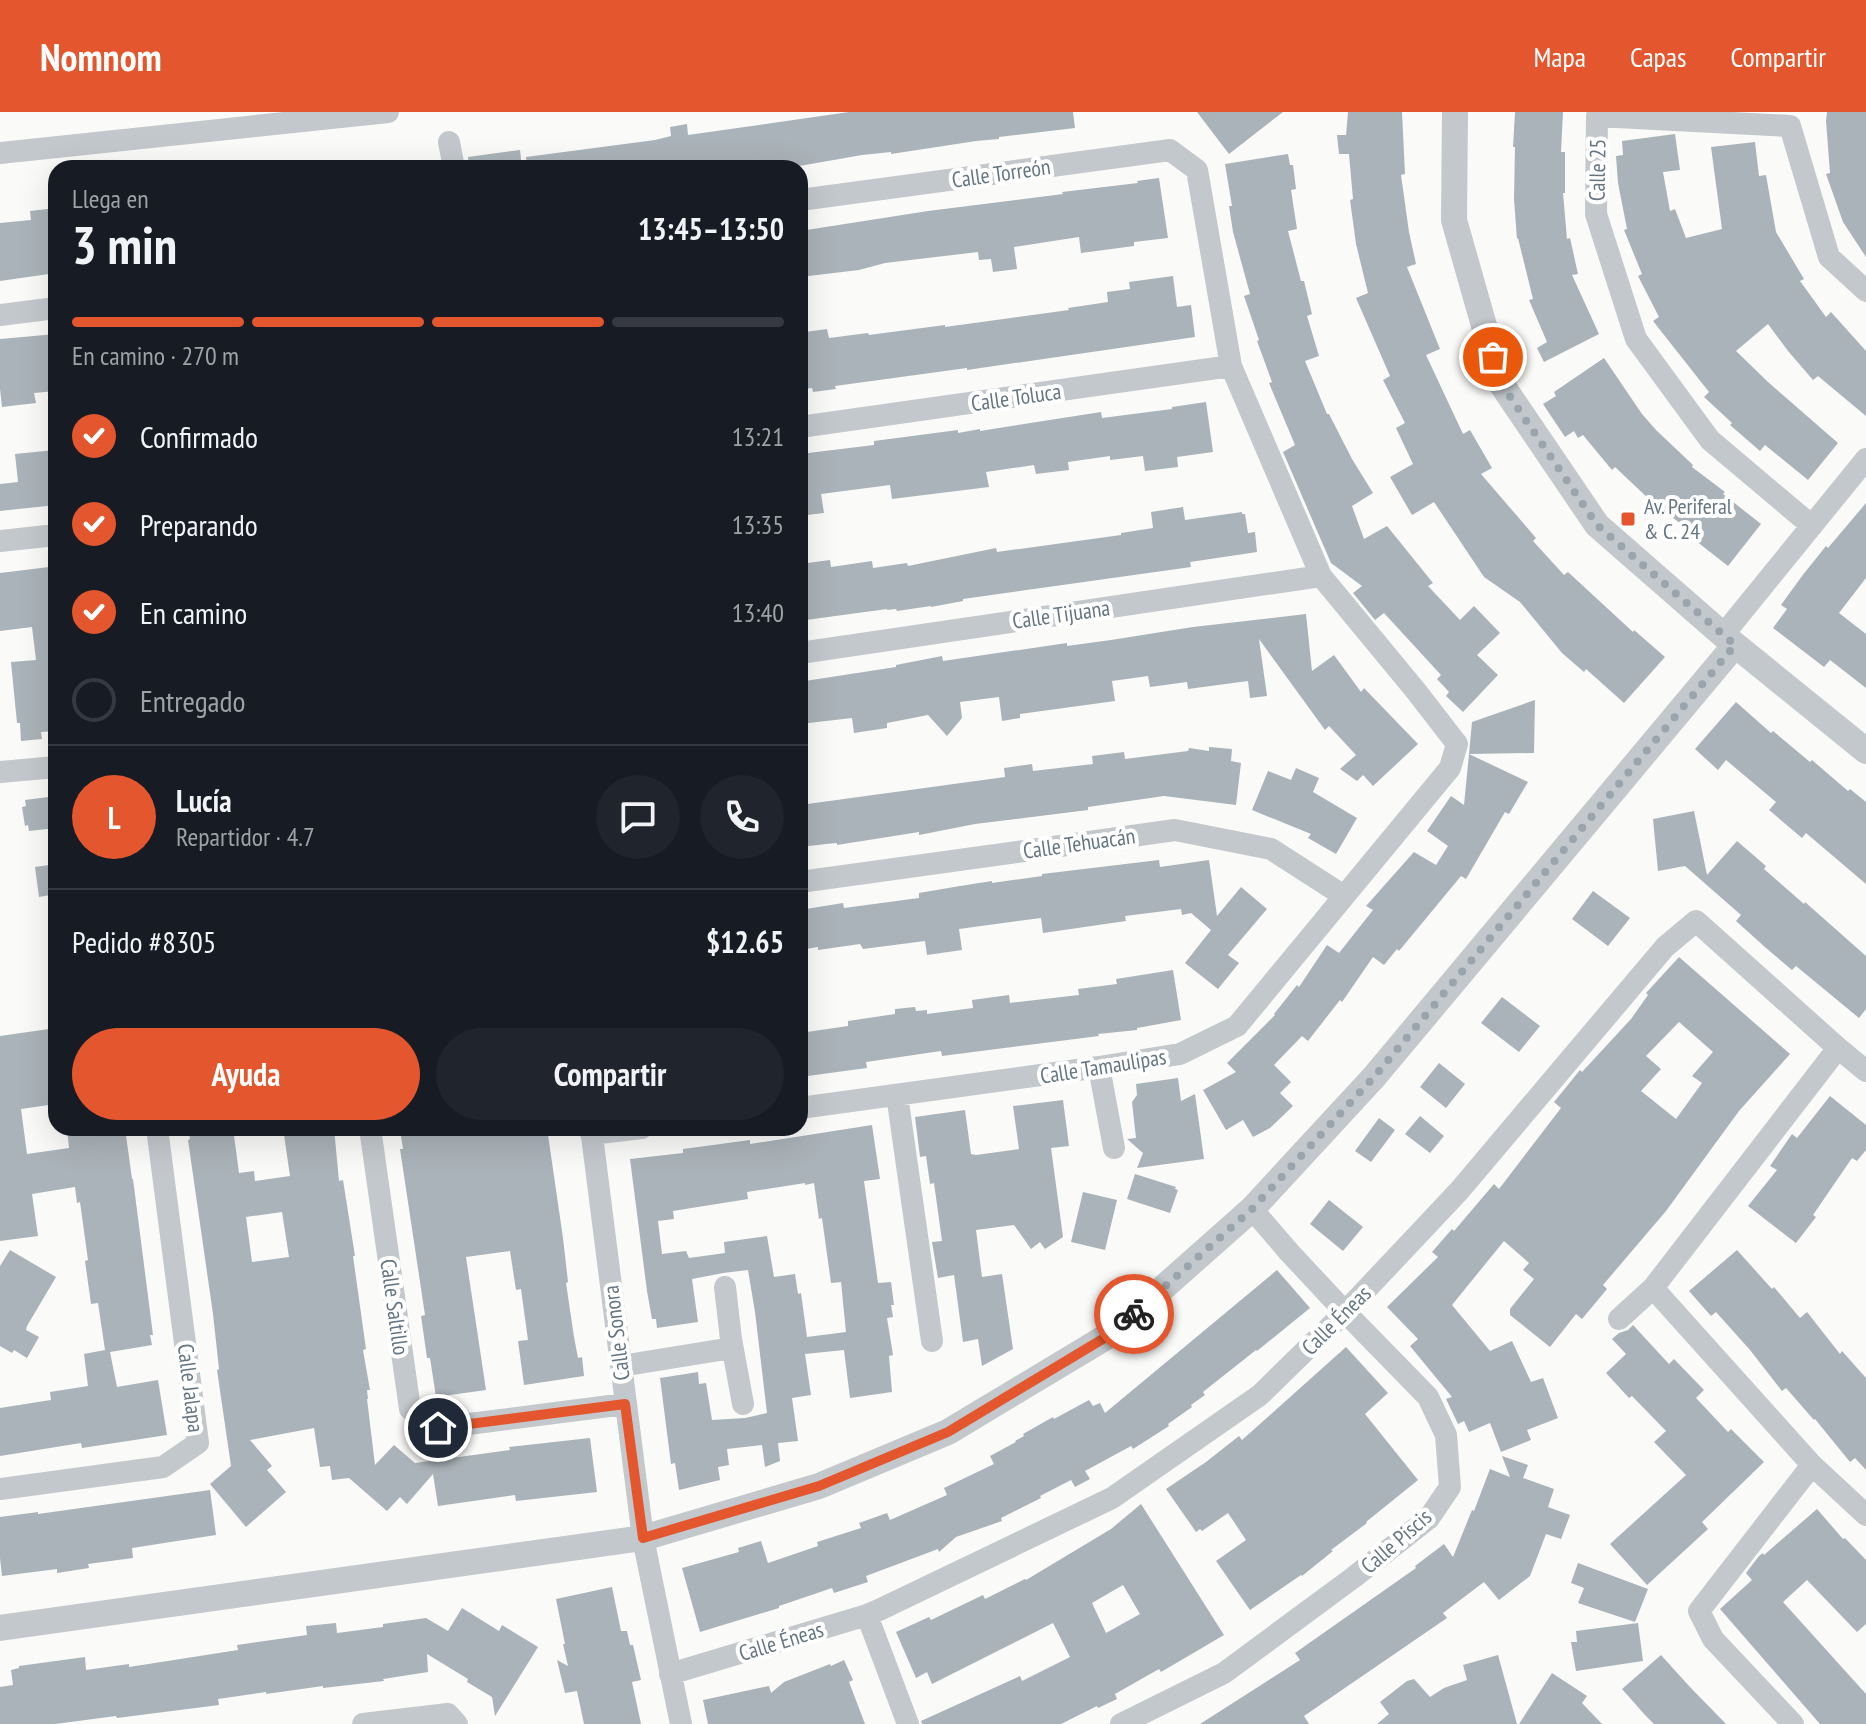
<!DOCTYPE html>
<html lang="es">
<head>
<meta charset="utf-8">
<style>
	body { margin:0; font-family:"PT Sans Narrow",sans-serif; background:#20242c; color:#f1f3f6; height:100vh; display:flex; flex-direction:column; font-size:30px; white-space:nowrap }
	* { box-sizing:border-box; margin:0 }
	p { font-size:26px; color:#9ea1a6 }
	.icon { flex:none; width:44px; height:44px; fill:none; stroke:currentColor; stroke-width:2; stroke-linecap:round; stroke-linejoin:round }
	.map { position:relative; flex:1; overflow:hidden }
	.sheet { position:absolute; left:48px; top:48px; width:760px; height:976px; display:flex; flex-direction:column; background:#171b24; border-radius:24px; box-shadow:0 8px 32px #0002 }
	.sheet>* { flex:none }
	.pin { position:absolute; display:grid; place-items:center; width:68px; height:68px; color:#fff; margin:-34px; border:4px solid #fff; border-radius:50%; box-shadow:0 2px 8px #0007 }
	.courier { position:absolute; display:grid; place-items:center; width:80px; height:80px; margin:-40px; border:6px solid #e4572e; border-radius:50%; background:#fff; color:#222; box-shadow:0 2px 10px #0007 }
	.headline em { font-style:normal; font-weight:800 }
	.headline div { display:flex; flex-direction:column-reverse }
	.headline { display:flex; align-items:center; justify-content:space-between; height:136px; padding:0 24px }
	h1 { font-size:52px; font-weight:800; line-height:60px }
	.bar { display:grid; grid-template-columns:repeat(4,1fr); gap:12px 8px; align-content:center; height:96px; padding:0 24px }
	.bar i { height:10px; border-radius:6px; background:#363941 }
	.bar .selected { background:#e4572e }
	.bar p { grid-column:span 4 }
	.line { display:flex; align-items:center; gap:20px; padding:0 24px; border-top:2px solid #363941 }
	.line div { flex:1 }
	.round { display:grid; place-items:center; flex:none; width:84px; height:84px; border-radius:42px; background:#20242c }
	ol { padding:0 24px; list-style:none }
	li { display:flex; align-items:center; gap:24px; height:88px }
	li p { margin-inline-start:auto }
	li .icon { padding:8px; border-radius:50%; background:#e4572e; color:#fff; stroke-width:4 }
	li:last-child { color:#9ea1a6 }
	li i { width:44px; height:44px; border:4px solid #363941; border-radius:50% }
	.cta { display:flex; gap:16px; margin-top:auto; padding:16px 24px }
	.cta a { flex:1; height:92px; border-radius:48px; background:#e4572e; color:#fff; font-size:32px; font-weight:800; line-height:92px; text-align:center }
	.cta a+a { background:#20242c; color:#f1f3f6 }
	header { display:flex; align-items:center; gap:48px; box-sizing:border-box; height:112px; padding:0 40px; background:#e4572e; color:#fff }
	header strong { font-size:38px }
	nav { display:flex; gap:44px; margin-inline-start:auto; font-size:28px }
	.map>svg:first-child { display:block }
</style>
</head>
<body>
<header>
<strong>Nomnom</strong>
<nav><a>Mapa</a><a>Capas</a><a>Compartir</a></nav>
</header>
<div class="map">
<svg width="1866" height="1612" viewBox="0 0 1866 1612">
	<rect width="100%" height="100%" fill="#fafaf8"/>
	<path fill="#aab3b9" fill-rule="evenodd" d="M849,0H1073L1075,16L999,25V27L976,29L891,42V40L862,43L788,56H527L526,45L655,28L671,24L670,15L687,12L688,23Z
		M1197,0H1283L1229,42Z
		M1348,0H1402L1405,62L1401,63L1409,120L1416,152L1407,155L1440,237L1426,243L1463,322L1470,318L1492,356L1481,362L1536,426L1533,429L1564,463L1568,460L1633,520L1634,518L1665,545L1624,591L1586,557L1584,560L1562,541L1520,490L1484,465L1434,390L1412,403L1390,365L1413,352L1396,316L1405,311L1383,268L1390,264L1356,186L1368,181L1356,132L1350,88L1353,87L1349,42H1339L1337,23H1346Z
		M1515,0H1563L1561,40H1565V81H1563L1567,127L1570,126L1578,162L1572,163L1599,222L1544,250L1537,236L1547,230L1529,188L1533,187L1518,126L1517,127L1514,87L1515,35H1513Z
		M1827,0H1866V145L1843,110L1826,62L1830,61L1826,9Z
		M1675,22L1680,58L1663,60L1670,99L1675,97L1686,126L1722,117L1711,35L1755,30L1759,64L1766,63L1776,120L1804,167L1800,169L1826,205L1831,200L1866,239V304L1818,264L1813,268L1788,239L1768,212L1736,239L1768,270L1838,331L1808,368L1765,333L1760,339L1730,313L1732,311L1704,285L1709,280L1653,209L1659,205L1638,164L1642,162L1624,118L1627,117L1618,71L1616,44L1623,43L1622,29Z
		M520,38L522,56H469L468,45Z
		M1288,42L1290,53H1293L1296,77L1291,78L1297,117L1288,119L1301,169H1304L1312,202L1307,204L1319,244L1305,249L1327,302H1329L1352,347L1373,381L1352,394L1364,427L1387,414L1433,471L1428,474L1460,508L1474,494L1500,521L1477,543L1498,563L1463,600L1446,584L1449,580L1437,567L1441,563L1384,501L1375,508L1353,481L1362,474L1331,451L1283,340L1295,333L1269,271L1272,270L1257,229L1259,228L1244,184L1250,182L1233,120L1229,94H1232L1225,52Z
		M1159,66L1168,126L1134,130V134L1081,141L1079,125L1014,135L1017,157L993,160L991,147L979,148L978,140L885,151L859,158L800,165V119L928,99L1063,82L1062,80L1138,71L1137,69Z
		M56,96V161L0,169V111L31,108L30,99Z
		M1173,164L1177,195L1191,193L1195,225L967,258V256L835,274L836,277L813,280L812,276L803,277L800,255V235L807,234L805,220L827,217L829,226L868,221L869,223L945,213V215L1069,198L1068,196L1108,190L1107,180L1130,177L1129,170Z
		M56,222V279L34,281L36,291L2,295L0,277V227Z
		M1604,246L1642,302L1656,318L1693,353L1692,355L1725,380L1723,382L1761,412L1728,454L1691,425L1694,422L1650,388L1615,355L1612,358L1583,323L1578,326L1574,319L1565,325L1543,292L1556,284L1554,280Z
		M1206,290L1213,340L1177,345L1178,355L1145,359L1143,344L1110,348V344L1068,350L1069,358L1036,362L1034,353L986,360L989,375L892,387L890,373L821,382L824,401L807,403L806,395L800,396V342L874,333V329L958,318V321L980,317V319L1101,300L1102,306L1172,297V295Z
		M55,338L56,393L0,399V372L18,370L15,342Z
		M1866,391V466L1839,501L1866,522V576L1830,548L1824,555L1773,516L1787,497L1781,493L1802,464L1826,434L1828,436Z
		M1183,395L1185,408L1242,400V402H1245L1248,421L1255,420L1257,440L1190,450L1191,455L963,487V489L931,495V494L897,499L896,497L887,498V497L806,508L800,467V452L830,448L831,455L872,449L873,456L907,451L908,454L996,436L997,440L1121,423V421L1153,416L1151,400Z
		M49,455L50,458L56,457V519H53L54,530L52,531L56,567V619L41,620L42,627L21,629L20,611H17L11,550L36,548L32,515L0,519V461Z
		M1306,502L1312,559L1334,543L1361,580L1364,576L1418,632L1373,674L1363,663L1357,669L1340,657L1356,643L1329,614L1325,618L1259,527L1267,584L1250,586L1248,569L1188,577L1187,570L1150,575L1148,564L1112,569L1115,589L1020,602V606L1002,609L999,585L960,590L962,606L947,624L928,603L887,611V616L854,621L852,606L800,612V589L807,587L805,569L896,555V553L942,544L943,549L1067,531V534L1111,528L1193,515Z
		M1535,588L1534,641L1469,642L1472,610Z
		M1736,590L1771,621L1773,619L1810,650L1812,648L1848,679L1850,677L1866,690V772L1806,721L1802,726L1769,698L1776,690L1726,648L1718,658L1695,637Z
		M1209,635L1232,637L1231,649L1241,651L1236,693L1164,684L1088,695V698L975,712L919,723V720L837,733V731L826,732L800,735V693L1005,665L1004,656L1032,652L1033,659L1093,652L1092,644L1124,640L1125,647L1188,639L1189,636L1209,639Z
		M1469,642L1528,670L1509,702L1505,700L1466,767L1461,764L1399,839L1397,837L1384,853L1373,845L1342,890L1340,888L1308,929L1302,924L1274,953L1291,970L1280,981L1293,994L1270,1016L1253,1025L1243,1008L1226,1018L1203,978L1236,960L1227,951L1275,903L1274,902L1297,873L1299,875L1327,833L1339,841L1373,798L1366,794L1414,740L1436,753L1448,734L1427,719L1451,684L1464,693Z
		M1296,656L1319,666L1313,680L1357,706L1336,742L1308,726L1311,722L1252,698L1268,659L1291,668Z
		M56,684V716L29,719L28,713L25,714L22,695L26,694L25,688Z
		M1694,699L1707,763L1737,729L1766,754L1764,757L1804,792L1805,790L1866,844V897L1859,906L1796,854L1792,858L1766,836L1736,809L1741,803L1685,754L1658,759L1653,707Z
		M1159,748L1160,755L1209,748L1217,804L1241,775L1267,797L1228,843L1239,851L1218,877L1185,851L1211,818L1191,801L1182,803L1181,797L1125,804L1126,809L1043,821L1041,806L959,817L962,838L927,843L925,829L863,837L860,832L818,838V835L800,838V798L843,791L844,796L919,786V781L960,774L992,769V771L1042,764V762Z
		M56,752V782L39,785L35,755Z
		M1593,779L1630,806L1608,834L1572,807Z
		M1679,845L1790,942L1739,999L1666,1099L1603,1173L1607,1177L1582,1207L1576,1202L1550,1235L1510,1203V1197L1534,1167L1523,1158L1529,1151L1504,1129L1452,1193L1490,1239L1512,1229L1531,1270L1543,1266L1558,1306L1527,1318L1531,1328L1501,1340L1490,1311L1469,1320L1464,1309L1458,1312L1446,1287L1452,1285L1410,1234L1418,1227L1387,1195L1438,1145L1432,1140L1452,1117L1454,1119L1494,1072L1499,1077L1561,996L1554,990L1580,958L1582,960L1631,907L1648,883L1646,881ZM1679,910L1713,940L1692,964L1702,971L1676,1007L1641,979L1661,957L1646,944Z
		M1173,858L1181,908L1137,916V918L1098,922L1099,924L942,944L941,939L866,950L867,956L800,965V921L848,914V909L895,902V897L915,895L916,899L927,898V902L973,896L972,888L1009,883L1010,891L1079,883L1078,877L1117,872L1116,867Z
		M1502,885L1540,914L1519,940L1481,911Z
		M56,916V992L21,997L27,1042L69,1036L67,1016H125L132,1067H133L153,1223H150L152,1233L110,1240L117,1275L158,1268L167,1323L82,1336L81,1331L0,1344V1296L51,1288L50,1280L88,1274L84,1242L105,1238L98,1191L91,1192L85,1149L88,1148L80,1090L77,1091L75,1075L32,1082L38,1124L0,1129V924Z
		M1439,951L1465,972L1446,996L1420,975Z
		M1178,966L1181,989L1195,982L1204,1047L1137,1056L1143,1041L1127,1027L1136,1026L1132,990L1137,983L1136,972Z
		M1830,984L1866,1013V1038L1857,1049L1852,1046L1813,1103L1816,1105L1796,1131L1748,1094L1777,1058L1770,1054L1792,1022L1797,1026Z
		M1063,988L1069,1034L1051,1036L1063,1125L1045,1137L1040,1130L1031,1137L1014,1113L976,1118L982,1165L1002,1162L1013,1237L982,1254L978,1227L963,1230L954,1163L938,1166L932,1130L942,1129L934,1071L930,1072L926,1044L920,1045L915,1005L965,998L971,1042L976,1043L1019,1037L1013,994Z
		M1420,1004L1444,1024L1430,1041L1405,1022Z
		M1379,1006L1395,1018L1371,1050L1355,1039Z
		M872,1013L880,1067L864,1069L878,1171L891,1170L894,1193H891L893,1205L887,1206L893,1243L889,1244L892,1280L850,1286L844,1238L805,1242L811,1283L792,1286L798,1329L778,1331L780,1349L765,1355L762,1333L727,1337L729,1353L718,1355L720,1368L679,1378L675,1351L671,1352L660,1266L698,1260L699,1272L706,1271L712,1308L745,1306L767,1301L755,1200L748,1158L723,1161L692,1167L698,1210L657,1216L656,1207H652L647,1179L630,1047L683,1041V1037L713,1033L750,1028V1032ZM805,1071V1073L814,1071L819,1107L822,1106L831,1171L841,1170L846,1220L807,1225L801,1181L798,1182L795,1162L774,1165L767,1124L724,1130L725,1141L689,1146L686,1139L662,1142L658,1109L674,1107L673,1099L748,1087L747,1080Z
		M188,1016H233L239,1061L254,1059L255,1069L290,1064L283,1016H334L339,1069L343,1068L355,1144H353L366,1237L363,1238L370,1278H367L368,1287H367L375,1353L394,1333L415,1351L510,1338L509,1335L590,1326L597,1380L516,1389L515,1383L438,1394L433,1362L407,1392L400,1385L387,1399L349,1366L332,1368L330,1354L320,1355L314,1316L250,1328L272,1354L267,1358L286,1380L246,1415L210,1372L231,1354L217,1258L219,1257L213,1202L188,1028L190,1027ZM282,1100L289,1145L252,1150L246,1105Z
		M411,1016H547L563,1126L568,1170L566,1171L574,1225L578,1246L582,1245L584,1264L524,1273L518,1229L528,1228L521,1177L516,1178L510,1139L466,1145L486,1278L436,1285L430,1246H427L421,1204L425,1203L400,1037H403L400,1018Z
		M1135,1062L1176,1075L1175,1077L1178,1078L1170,1101L1127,1087Z
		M1083,1080L1117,1088L1105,1138L1071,1130Z
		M1329,1088L1363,1115L1343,1139L1310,1112Z
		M10,1138L56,1165L27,1214L26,1218L39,1225L27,1246L14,1238L12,1241L0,1234V1154Z
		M1737,1138L1772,1177L1774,1175L1800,1206L1807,1200L1840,1242L1842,1239L1866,1266V1358L1855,1346L1850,1350L1815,1307L1814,1308L1786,1276L1782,1279L1750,1238L1716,1200L1711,1204L1689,1179Z
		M1277,1158L1310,1196L1257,1239L1256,1238L1203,1280L1205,1283L1191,1293L1192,1295L1168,1312L1169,1314L1133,1337L1131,1334L1085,1359L1090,1367L1075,1375L1071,1368L1040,1384L1041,1386L1001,1406L1002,1409L956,1425L939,1440L938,1437L866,1464L868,1470L834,1481L832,1476L779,1494V1496L700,1520L682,1456L739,1440L738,1436L761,1429L768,1451L818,1434L817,1430L861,1416L859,1411L887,1401L890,1408L947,1383L944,1376L994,1352L990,1344L1016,1330L1015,1329L1024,1324L1023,1322L1053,1305L1054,1307L1089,1288L1093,1294L1100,1291L1105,1301Z
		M1633,1213L1669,1252L1674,1247L1704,1278L1696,1286L1728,1320L1731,1317L1764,1350L1702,1410L1708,1417L1647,1473L1610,1432L1686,1363L1654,1330L1666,1319L1632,1284L1629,1286L1606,1261L1626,1242L1612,1227L1619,1221L1628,1218Z
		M1346,1235L1388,1281L1365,1302L1418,1368L1366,1410L1367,1411L1331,1438L1333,1439L1302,1464L1301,1463L1250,1498L1216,1449L1246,1428L1228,1401L1202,1419L1200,1417L1196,1420L1166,1377L1206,1350L1239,1324L1242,1328Z
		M1502,1344L1528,1353L1523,1366L1554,1377L1548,1395L1570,1403L1561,1427L1546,1422L1530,1464L1499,1488L1484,1470L1443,1501L1447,1506L1304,1604L1309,1612H1200L1300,1548L1295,1541L1416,1456L1415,1454L1444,1432L1453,1445L1472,1398L1474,1399L1490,1357L1510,1365Z
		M210,1378L216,1423L132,1436L133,1446L88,1452L89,1456L57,1461V1457L2,1464L0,1446V1405L38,1400V1402Z
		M1141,1392L1224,1523L1161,1560L1159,1557L1115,1582L1117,1587L1098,1596L1097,1594L1061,1612H922L921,1609L1020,1564L1022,1569L1070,1545L1053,1511L932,1572L927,1560L916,1566L896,1520L929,1505L931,1508L983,1483L985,1487L1025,1467L1026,1468L1111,1417ZM1123,1473L1140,1502L1106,1521L1092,1491Z
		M1817,1397L1843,1427L1845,1426L1866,1448V1512L1857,1520L1807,1468L1783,1490L1866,1582V1612H1820L1720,1497L1752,1468L1746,1461L1759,1444L1763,1441L1764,1443Z
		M1578,1451L1648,1477L1635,1510L1578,1491L1584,1476L1571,1471Z
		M612,1475L621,1519H627L630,1533H633L641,1568L632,1570L641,1612H584L577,1579L565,1581L557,1548L568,1554L563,1532H565L556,1487Z
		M462,1496L499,1519L502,1513L538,1535L495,1604L492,1585L467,1570L468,1567L427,1542L428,1560L383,1567L384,1569L323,1576V1574L266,1582V1580L218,1587L219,1593L117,1606L116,1604L55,1612H0V1575L13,1573L11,1558L19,1556V1554L85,1545L86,1558L129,1552V1555L238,1538L237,1533L307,1523L306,1514L336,1511L337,1521L383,1515V1512L426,1506L448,1519Z
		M1638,1511L1643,1549L1576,1559L1571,1530H1577L1576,1519Z
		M1498,1543L1517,1612H1377L1389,1602L1380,1590L1407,1569L1414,1567L1430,1585L1444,1576L1467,1568L1463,1553Z
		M1661,1543L1689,1574L1726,1612H1654L1645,1603L1622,1577Z
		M844,1548L853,1568L849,1570L865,1612H708L703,1588L769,1574L771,1581L784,1570L830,1552L831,1554Z
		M1552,1561L1587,1584L1582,1591L1602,1612H1519Z"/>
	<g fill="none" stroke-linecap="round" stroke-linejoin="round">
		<path stroke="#c3c8cc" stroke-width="22" d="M449,30L454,56
			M0,41L388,0
			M800,88L1170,38L1197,58L1231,254L1321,464L1416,579L1457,632L1450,656L1237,914L1180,942L1099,955L800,996
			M0,203L56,196
			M800,315L1231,254
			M1812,414L1710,328L1636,227L1596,102L1597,4L1790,14L1829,145L1866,179
			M0,429L56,423
			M1723,523L1866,347
			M800,541L1321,464
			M0,660L56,655
			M800,770L1175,718L1271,737L1344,784
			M1099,955L1114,1036
			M897,983L932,1229
			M370,1016L410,1297L438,1316L625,1292
			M591,1016L643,1426L681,1612
			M591,1022L642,1016
			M725,1175L731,1227L743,1292
			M1653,1176L1812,1353L1866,1403
			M1619,1207L1653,1176L1838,936
			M621,1254L732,1236
			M0,1377L163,1355L198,1331L157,1016
			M867,1503L908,1612
			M670,1562L867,1503L879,1498L1112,1386L1260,1283L1345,1200L1459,1079L1665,835L1696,809L1838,936L1866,959
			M363,1612L448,1602L457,1612
			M1121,1612L1224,1561L1354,1465L1429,1406L1450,1375L1446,1323L1428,1285L1345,1200L1289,1140L1252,1097
			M1793,1612L1713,1527L1699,1499L1812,1353"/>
		<path stroke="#c3c8cc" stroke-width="26" d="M1455,0L1454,108L1500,270L1597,413L1723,523L1866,639
			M0,1516L643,1426L819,1374L948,1320L1111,1222L1252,1097L1374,965L1735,533"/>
	</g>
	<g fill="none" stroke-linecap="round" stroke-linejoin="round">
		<path stroke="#99a4ac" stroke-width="8" stroke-dasharray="0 14.4" d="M1134,1202L1252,1097L1374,965L1735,533L1597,413L1500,270L1493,245"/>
		<path stroke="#e4572e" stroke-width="10" d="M438,1316L625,1292L643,1426L819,1374L948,1320L1111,1222L1134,1202"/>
	</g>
	<rect fill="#e4572e" stroke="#fff" stroke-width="3" x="1620" y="399" width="16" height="16" rx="4"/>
	<g text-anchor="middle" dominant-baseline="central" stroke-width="8" stroke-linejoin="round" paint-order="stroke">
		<g font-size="22" fill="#657683" stroke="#fff">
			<text transform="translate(1597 58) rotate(-89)">Calle 25</text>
			<text transform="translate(1001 61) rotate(-8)">Calle Torreón</text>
			<text transform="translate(1016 285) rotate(-8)">Calle Toluca</text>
			<text transform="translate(1061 502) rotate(-8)">Calle Tijuana</text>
			<text transform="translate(1079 731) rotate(-8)">Calle Tehuacán</text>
			<text transform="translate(1103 954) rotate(-9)">Calle Tamaulipas</text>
			<text transform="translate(395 1195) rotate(82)">Calle Saltillo</text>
			<text transform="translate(1336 1208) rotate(-45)">Calle Éneas</text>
			<text transform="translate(616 1221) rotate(-97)">Calle Sonora</text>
			<text transform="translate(191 1276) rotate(83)">Calle Jalapa</text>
			<text transform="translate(1396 1429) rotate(-41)">Calle Piscis</text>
			<text transform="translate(781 1529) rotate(-17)">Calle Éneas</text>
		</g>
		<g font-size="22" fill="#657683" stroke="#fff" text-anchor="start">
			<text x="1644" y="394">Av. Periferal<tspan x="1644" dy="25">&amp; C. 24</tspan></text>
		</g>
	</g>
</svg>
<div class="pin" style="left:1493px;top:245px;background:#ea580c"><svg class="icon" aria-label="bag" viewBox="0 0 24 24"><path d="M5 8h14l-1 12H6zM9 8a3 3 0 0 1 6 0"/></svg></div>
<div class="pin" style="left:438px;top:1316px;background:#1f2937"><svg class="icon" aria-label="home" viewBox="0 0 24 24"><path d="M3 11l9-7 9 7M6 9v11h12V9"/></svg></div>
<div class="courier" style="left:1134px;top:1202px"><svg class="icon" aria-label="bike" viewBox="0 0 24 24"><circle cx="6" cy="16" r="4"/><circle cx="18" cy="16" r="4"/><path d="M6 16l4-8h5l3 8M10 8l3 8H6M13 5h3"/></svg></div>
<section class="sheet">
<div class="headline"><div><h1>3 min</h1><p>Llega en</p></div><em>13:45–13:50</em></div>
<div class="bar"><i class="selected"></i><i class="selected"></i><i class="selected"></i><i></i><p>En camino · 270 m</p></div>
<ol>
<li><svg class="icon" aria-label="check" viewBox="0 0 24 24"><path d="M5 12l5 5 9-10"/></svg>Confirmado<p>13:21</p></li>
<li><svg class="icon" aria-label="check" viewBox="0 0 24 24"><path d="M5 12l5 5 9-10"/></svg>Preparando<p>13:35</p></li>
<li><svg class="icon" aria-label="check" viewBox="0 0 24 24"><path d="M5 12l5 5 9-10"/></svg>En camino<p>13:40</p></li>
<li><i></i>Entregado</li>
</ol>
<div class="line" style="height:144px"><b class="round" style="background:#e4572e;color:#fff">L</b><div><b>Lucía</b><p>Repartidor · 4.7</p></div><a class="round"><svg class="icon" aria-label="chat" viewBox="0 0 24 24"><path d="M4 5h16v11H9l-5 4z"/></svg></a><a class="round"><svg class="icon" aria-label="phone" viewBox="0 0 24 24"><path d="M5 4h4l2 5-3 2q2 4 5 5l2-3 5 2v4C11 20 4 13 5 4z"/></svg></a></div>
<div class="line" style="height:104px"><div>Pedido #8305</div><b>$12.65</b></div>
<div class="cta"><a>Ayuda</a><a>Compartir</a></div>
</section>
</div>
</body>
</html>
